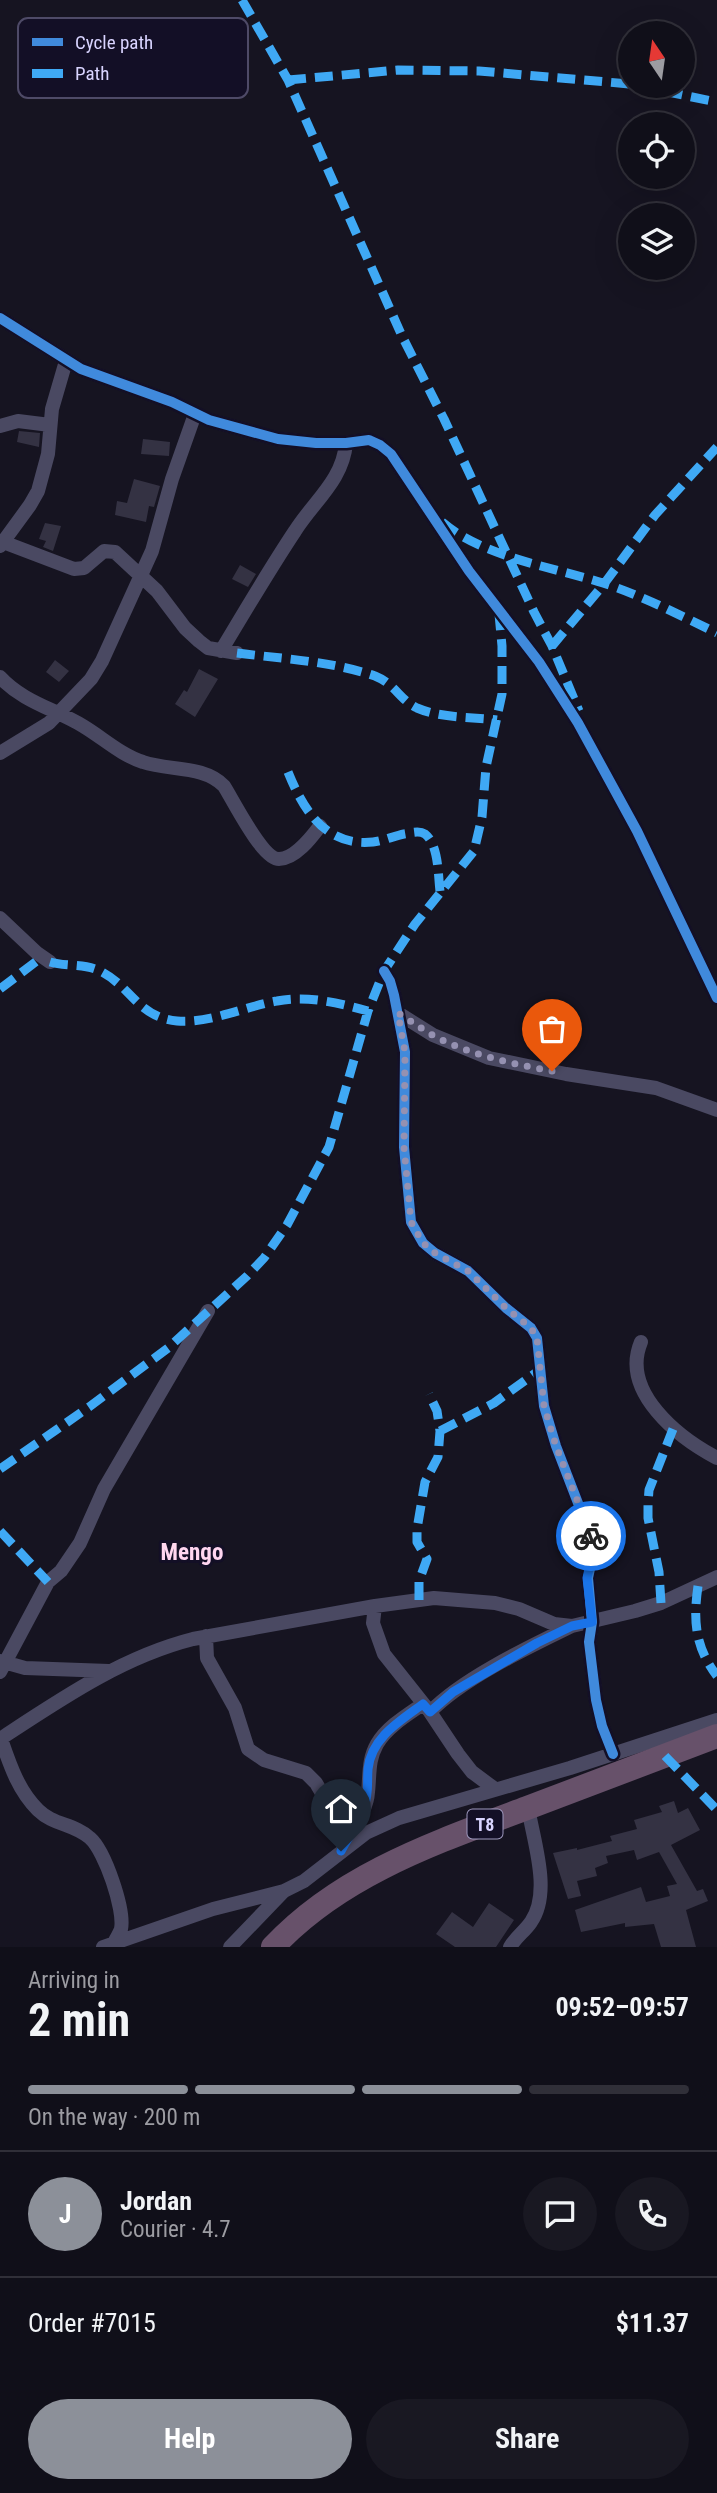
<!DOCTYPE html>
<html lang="en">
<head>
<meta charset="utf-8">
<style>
	body { margin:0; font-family:"Roboto Condensed",sans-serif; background:#191822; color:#f1f3f6; height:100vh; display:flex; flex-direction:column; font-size:26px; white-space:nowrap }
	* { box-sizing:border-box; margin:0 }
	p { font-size:23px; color:#9c9ca2 }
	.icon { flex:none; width:38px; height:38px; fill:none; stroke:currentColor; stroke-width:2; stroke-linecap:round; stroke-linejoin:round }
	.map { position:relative; height:1947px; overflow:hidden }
	.side { display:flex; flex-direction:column; background:#100f19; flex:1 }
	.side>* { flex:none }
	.needle { width:46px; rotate:347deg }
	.fabs { position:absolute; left:618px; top:21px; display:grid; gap:14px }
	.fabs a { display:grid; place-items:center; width:77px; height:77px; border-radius:50%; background:#100f19; box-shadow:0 7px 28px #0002,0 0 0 2px #302f38; font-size:35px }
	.pin { position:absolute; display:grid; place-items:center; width:60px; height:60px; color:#fff; margin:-72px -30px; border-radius:50% 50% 50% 0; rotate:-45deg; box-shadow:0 0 7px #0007 }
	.pin .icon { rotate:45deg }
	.courier { position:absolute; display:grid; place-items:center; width:70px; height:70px; margin:-35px; border:5px solid #1a73e8; border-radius:50%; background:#fff; color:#222; box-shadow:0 2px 9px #0007 }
	.summary em { font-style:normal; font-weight:700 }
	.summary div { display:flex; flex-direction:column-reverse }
	.summary { display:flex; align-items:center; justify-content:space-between; height:119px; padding:0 28px }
	h1 { font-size:46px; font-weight:700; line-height:52px }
	.bar { display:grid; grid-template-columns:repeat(4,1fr); gap:10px 7px; align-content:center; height:84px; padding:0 28px }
	.bar i { height:9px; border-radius:5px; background:#302f38 }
	.bar .selected { background:#8c9099 }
	.bar p { grid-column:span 4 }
	.line { display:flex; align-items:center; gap:18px; padding:0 28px; border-top:2px solid #302f38 }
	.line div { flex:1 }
	.round { display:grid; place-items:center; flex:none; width:74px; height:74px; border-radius:37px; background:#191822 }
	.cta { display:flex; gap:14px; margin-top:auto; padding:14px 28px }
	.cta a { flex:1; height:80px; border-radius:42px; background:#8c9099; color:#fff; font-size:28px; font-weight:700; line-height:80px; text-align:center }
	.cta a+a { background:#191822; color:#f1f3f6 }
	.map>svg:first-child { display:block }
</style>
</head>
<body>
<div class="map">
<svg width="717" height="1947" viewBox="0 0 717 1947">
	<rect width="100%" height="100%" fill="#161421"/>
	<path fill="#343243" d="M19,431L40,433L39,447L17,442Z
		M143,439L170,442L169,456L141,454Z
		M134,479L160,486L154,507L149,506L146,522L115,515L117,501L127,503Z
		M45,523L61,526L53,551L43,547L46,541L39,539Z
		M240,565L256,574L248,587L232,579Z
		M55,660L69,671L59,682L46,672Z
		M199,669L218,679L195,717L175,704L184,690L187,692Z
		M674,1801L678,1813L688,1808L700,1830L671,1845L697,1891L703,1889L708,1901L686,1910L696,1947H661L654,1924L625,1927V1923L581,1932L575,1910L641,1887L646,1902L670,1896L667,1886L677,1884L659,1852L637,1860L634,1850L606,1856L608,1863L595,1868L597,1876L577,1881L581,1896L568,1899L553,1853L577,1848V1850L612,1841L610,1836L637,1829L634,1820L662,1812L659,1806Z
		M489,1903L514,1920L496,1947H455L436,1934L452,1912L473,1927Z"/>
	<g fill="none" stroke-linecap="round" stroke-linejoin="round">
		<path stroke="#4a4962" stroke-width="14" d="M0,318L81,369L172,402L209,420L278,439L316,443H346L369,440L380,445L391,454L469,571L539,662L578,723L637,831L717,998
			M0,426L18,421L50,425
			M3,542L74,569L84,568L104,551L115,552L157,591L185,628L199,641L208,648L237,653
			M0,546L30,505L38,491L48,454L52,409L66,361
			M221,651C245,611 269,570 295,531C314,501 343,480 346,443
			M0,677C23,702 55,709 83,726C103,738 121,755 143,762C169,771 204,765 224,786C233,800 262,859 279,859C295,859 311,838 320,826
			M0,753L49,723L91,679L102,661L152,551L172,479L195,414
			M0,918L37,953L50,962
			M384,971L390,981L394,995L405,1052L404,1147L411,1222L423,1243L435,1253L468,1271L506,1308L531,1328L537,1338L544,1406L556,1446L593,1542L594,1551L588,1578L592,1622L589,1642L596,1700L602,1726L613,1754
			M398,1013L433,1035L489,1058L566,1074L656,1088L717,1110
			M641,1342C620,1392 679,1438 717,1458
			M375,1606L373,1623L384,1654L430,1712L458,1754L472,1772L495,1789
			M206,1636L207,1658L235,1708L248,1749L264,1760L306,1773L316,1783L334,1814L352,1830
			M0,1661L25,1668L109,1671
			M0,1672L48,1582L61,1571L80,1543L104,1489L208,1311
			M430,1712C463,1678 529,1647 572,1626
			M0,1739C61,1699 122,1657 193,1639L375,1606L434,1598L495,1603L519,1609L554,1624L572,1626L635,1611L661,1603L717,1577
			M1,1739C10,1765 18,1790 38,1810C53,1825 75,1824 90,1838C105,1851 125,1910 121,1929C119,1934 116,1939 114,1943
			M348,1837C356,1823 367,1809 368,1792C370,1774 368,1760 377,1744C387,1727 407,1715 423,1704
			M103,1947L213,1909L284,1891L304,1881L366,1833L399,1818L570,1768L717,1720
			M230,1947L283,1892
			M510,1947C516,1937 525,1931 531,1922C552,1892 533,1840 528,1807"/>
		<path stroke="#67516a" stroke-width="24" d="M273,1947C341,1874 437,1842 527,1808C591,1784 654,1760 717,1736"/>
		<path stroke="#3fa9f5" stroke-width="9" stroke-dasharray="18 9" stroke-linecap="butt" d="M242,0L288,80L402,336L444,419L534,612L552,646L579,711
			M288,80L398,70L479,71L630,84
			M638,86L717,102
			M442,522C483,557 552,567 603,583C643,596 679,615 717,633
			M552,646L604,584L655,515L717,447
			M237,653C283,659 331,661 375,676C395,684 400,700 417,708C440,718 472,717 497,720
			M288,772C303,809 325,847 373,842C383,841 394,836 404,834C411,833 419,830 425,834C439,845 438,876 440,891
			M50,962C67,967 85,963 102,972C132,988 138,1017 177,1021C208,1024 247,1006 277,1001C307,995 339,1003 368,1011
			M0,989L42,957
			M440,1431L494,1403L541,1369
			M0,1469L89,1407L168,1348L247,1276L264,1258L287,1225L329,1147L368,1011L384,971L415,924L474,851L482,817L486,767L502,694V646L499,614
			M0,1531L48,1582
			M698,1586C693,1621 695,1647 717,1676
			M419,1600V1581L427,1559L417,1542V1529L425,1482L438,1457L440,1431L437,1411L429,1394
			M661,1603L659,1572L648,1518V1504L649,1490L673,1429
			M665,1756L717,1810"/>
		<defs>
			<path id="cycleway" d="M0,318L81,369L172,402L209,420L278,439L316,443H346L369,440L380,445L391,454L469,571L539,662L578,723L637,831L717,998
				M384,971L390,981L394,995L405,1052L404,1147L411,1222L423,1243L435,1253L468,1271L506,1308L531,1328L537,1338L544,1406L556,1446L593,1542L594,1551L588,1578L592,1622L589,1642L596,1700L602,1726L613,1754"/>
		</defs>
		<use href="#cycleway" stroke="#130f26" stroke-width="15"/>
		<use href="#cycleway" stroke="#408adc" stroke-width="10"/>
	</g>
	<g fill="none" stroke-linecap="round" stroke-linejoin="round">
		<path stroke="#9591b1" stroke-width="7" stroke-dasharray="0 12.6" d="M552,1071C512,1064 472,1055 436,1037C423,1030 411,1021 398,1013L405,1052L404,1147L411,1222L423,1243L435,1253L468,1271L506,1308L531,1328L537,1338L544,1406L556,1446L591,1536"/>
		<path stroke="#1a73e8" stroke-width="9" d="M341,1851C348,1837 360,1822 364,1807C369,1794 367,1783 368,1769C371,1738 400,1721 423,1704L430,1712L453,1692L537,1643L572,1626L592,1622L587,1578L593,1551L591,1536"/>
	</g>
	<g text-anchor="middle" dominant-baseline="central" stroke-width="6" stroke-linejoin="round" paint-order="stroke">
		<rect fill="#130f26" stroke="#9e99be" stroke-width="2" x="467.5" y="1809.5" width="35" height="29" rx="5"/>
		<g font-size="18" font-weight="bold" fill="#d9d4ff">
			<text x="485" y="1824">T8</text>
		</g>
		<g font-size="23" font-weight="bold" fill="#ffd6f0" stroke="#130f26">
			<text x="192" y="1552">Mengo</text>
		</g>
	</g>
	<rect x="18" y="18" width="230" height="80" rx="10" fill="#130f26" stroke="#4e4a67" stroke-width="2"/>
	<rect x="32" y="38" width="31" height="8" fill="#408adc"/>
	<rect x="32" y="69" width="31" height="9" fill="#3fa9f5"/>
	<g font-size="19" fill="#d9d4ff">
		<text x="75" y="49">Cycle path</text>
		<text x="75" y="80">Path</text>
	</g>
</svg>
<div class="fabs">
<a><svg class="needle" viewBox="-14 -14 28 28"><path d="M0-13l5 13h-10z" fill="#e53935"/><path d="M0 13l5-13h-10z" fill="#9c9ca2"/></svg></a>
<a><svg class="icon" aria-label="locate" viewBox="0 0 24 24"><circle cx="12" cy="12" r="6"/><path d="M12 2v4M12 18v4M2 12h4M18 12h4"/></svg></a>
<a><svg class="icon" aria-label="layers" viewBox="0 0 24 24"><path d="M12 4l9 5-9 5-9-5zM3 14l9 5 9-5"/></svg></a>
</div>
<div class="pin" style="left:552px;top:1071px;background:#ea580c"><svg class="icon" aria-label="bag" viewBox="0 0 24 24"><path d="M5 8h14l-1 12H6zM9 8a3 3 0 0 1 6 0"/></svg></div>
<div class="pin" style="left:341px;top:1851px;background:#1f2937"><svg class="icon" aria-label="home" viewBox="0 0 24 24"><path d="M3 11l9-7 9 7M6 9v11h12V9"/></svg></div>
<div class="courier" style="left:591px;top:1536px"><svg class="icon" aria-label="bike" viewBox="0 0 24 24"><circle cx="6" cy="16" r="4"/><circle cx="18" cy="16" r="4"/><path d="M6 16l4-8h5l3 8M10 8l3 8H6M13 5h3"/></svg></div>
</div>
<section class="side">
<div class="summary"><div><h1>2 min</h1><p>Arriving in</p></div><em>09:52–09:57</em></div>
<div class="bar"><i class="selected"></i><i class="selected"></i><i class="selected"></i><i></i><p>On the way · 200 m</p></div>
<div class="line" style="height:126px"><b class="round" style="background:#8c9099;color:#fff">J</b><div><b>Jordan</b><p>Courier · 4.7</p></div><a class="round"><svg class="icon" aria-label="chat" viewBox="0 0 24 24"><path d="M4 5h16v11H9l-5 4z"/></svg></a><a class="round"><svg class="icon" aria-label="phone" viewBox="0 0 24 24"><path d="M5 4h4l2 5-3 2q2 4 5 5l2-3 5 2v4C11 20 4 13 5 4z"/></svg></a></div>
<div class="line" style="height:91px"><div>Order #7015</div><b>$11.37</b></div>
<div class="cta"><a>Help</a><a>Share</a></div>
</section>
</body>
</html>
